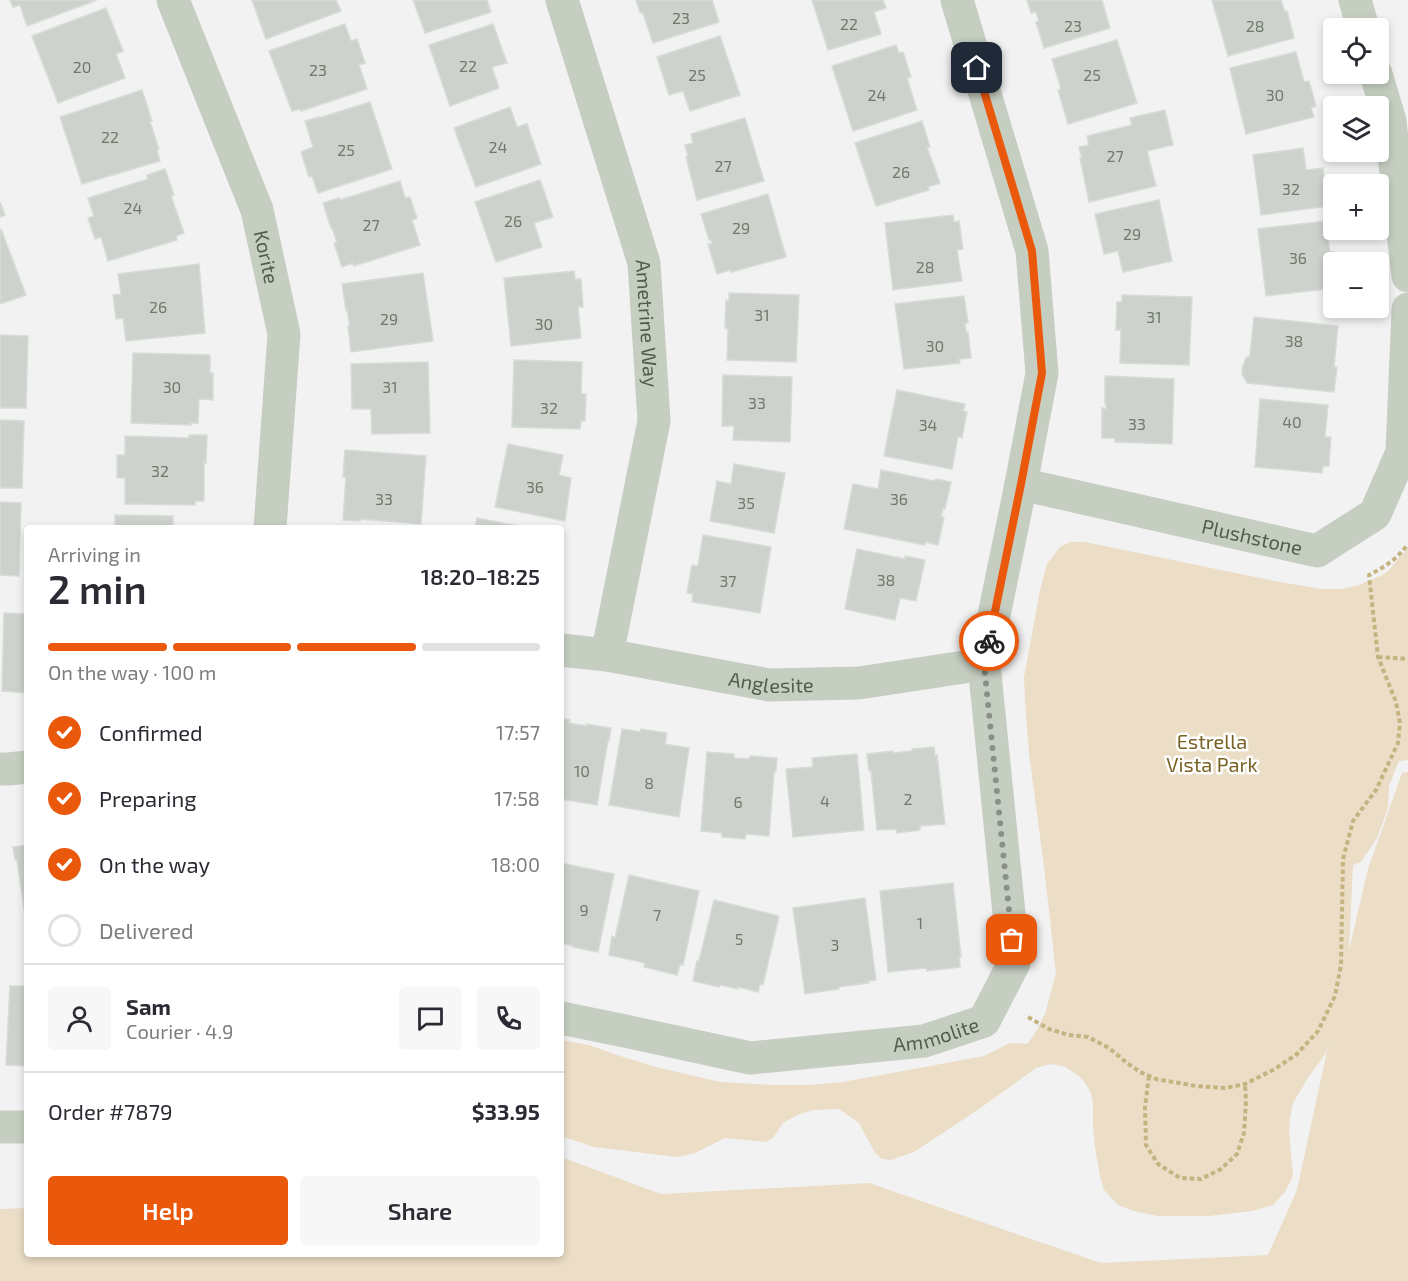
<!DOCTYPE html>
<html lang="en">
<head>
<meta charset="utf-8">
<style>
	body { margin:0; font-family:"Exo 2",sans-serif; background:#f7f7f7; color:#2b2b33; height:100vh; display:flex; flex-direction:column; font-size:22px; white-space:nowrap }
	* { box-sizing:border-box; margin:0 }
	p { font-size:20px; color:#7c7c81 }
	.icon { flex:none; width:33px; height:33px; fill:none; stroke:currentColor; stroke-width:2; stroke-linecap:round; stroke-linejoin:round }
	.map { position:relative; flex:1; overflow:hidden }
	.side { position:absolute; left:24px; top:525px; width:540px; height:732px; display:flex; flex-direction:column; background:#fff; border-radius:6px; box-shadow:0 3px 9px #0003 }
	.side>* { flex:none }
	.buttons { position:absolute; left:1323px; top:18px; display:grid; gap:12px }
	.buttons a { display:grid; place-items:center; width:66px; height:66px; border-radius:6px; background:#fff; box-shadow:0 3px 9px #0003; font-size:30px }
	.pin { position:absolute; display:grid; place-items:center; width:51px; height:51px; color:#fff; margin:-26px; border-radius:12px; box-shadow:0 3px 9px #0006 }
	.courier { position:absolute; display:grid; place-items:center; width:60px; height:60px; margin:-30px; border:4px solid #ea580c; border-radius:50%; background:#fff; color:#222; box-shadow:0 2px 8px #0007 }
	.summary em { font-style:normal; font-weight:600 }
	.summary div { display:flex; flex-direction:column-reverse }
	.summary { display:flex; align-items:center; justify-content:space-between; height:102px; padding:0 24px }
	h1 { font-size:39px; font-weight:600; line-height:45px }
	.bar { display:grid; grid-template-columns:repeat(4,1fr); gap:9px 6px; align-content:center; height:72px; padding:0 24px }
	.bar i { height:8px; border-radius:4px; background:#e1e1e2 }
	.bar .current { background:#ea580c }
	.bar p { grid-column:span 4 }
	.line { display:flex; align-items:center; gap:15px; padding:0 24px; border-top:2px solid #e1e1e2 }
	.line div { flex:1 }
	.round { display:grid; place-items:center; flex:none; width:63px; height:63px; border-radius:6px; background:#f7f7f7 }
	ol { padding:0 24px; list-style:none }
	li { display:flex; align-items:center; gap:18px; height:66px }
	li p { margin-inline-start:auto }
	li .icon { padding:6px; border-radius:50%; background:#ea580c; color:#fff; stroke-width:4 }
	li:last-child { color:#7c7c81 }
	li i { width:33px; height:33px; border:3px solid #e1e1e2; border-radius:50% }
	.cta { display:flex; gap:12px; margin-top:auto; padding:12px 24px }
	.cta a { flex:1; height:69px; border-radius:6px; background:#ea580c; color:#fff; font-size:24px; font-weight:600; line-height:69px; text-align:center }
	.cta a+a { background:#f7f7f7; color:#2b2b33 }
	.map>svg:first-child { display:block }
</style>
</head>
<body>
<div class="map">
<svg width="1408" height="1281" viewBox="0 0 1408 1281">
	<rect width="100%" height="100%" fill="#f2f2f3"/>
	<path fill="#ebddc6" d="M1070,542H1085L1274,581L1321,589H1342L1359,585L1382,575L1388,571L1408,548V760L1399,761L1389,786L1388,808L1377,838L1361,862L1353,865L1349,950L1368,869L1402,773L1408,772V1281H0V1209L27,1208V1254H561V1157L661,1194L869,1183L1101,1263L1268,1255L1297,1190L1329,1042L1326,1053L1309,1076L1293,1103L1290,1118L1289,1131L1293,1176L1285,1192L1273,1205L1252,1211L1209,1216H1158L1134,1211L1120,1206L1113,1200L1104,1190L1100,1176L1095,1147L1093,1127V1102L1090,1091L1083,1080L1075,1073L1063,1066L1050,1064L1036,1068L979,1109L914,1152L891,1160L882,1159L875,1153L859,1123L839,1109L813,1110L797,1115L783,1123L773,1138L766,1142L725,1138L695,1153L677,1157L594,1147L561,1136V1040L589,1045L620,1056L656,1067L720,1082L774,1085H809L843,1082L984,1056L1010,1043L1027,1044L1035,1033L1045,1014L1056,973L1044,867L1029,753L1025,702L1024,677L1040,590L1047,564L1060,547Z"/>
	<path fill="#cdd2cc" stroke="#d6dcd6" stroke-width="1.5" d="M10,0H97L27,26L20,5L13,7Z
		M252,0H336L341,11L266,39Z
		M413,0H487L491,12L425,33Z
		M636,0H712L719,22L653,43L643,13H640Z
		M812,0H883L886,8L874,12L881,34L828,50Z
		M1027,0H1102L1110,28L1044,48L1036,22L1039,21L1036,12L1031,13Z
		M1212,0H1281L1285,12L1287,11L1294,38L1228,56Z
		M106,8L123,51L116,54L125,78L58,103L32,36Z
		M345,24L351,41L357,39L365,63L359,65L367,89L301,111L300,109L292,111L269,51Z
		M493,24L507,63L492,67L499,88L450,106L429,45Z
		M720,36L740,95L690,111L683,91L669,95L657,57Z
		M1117,40L1137,103L1068,124L1058,90L1061,89L1052,59Z
		M896,45L899,53L903,52L911,77L907,78L917,110L853,131L832,66Z
		M1296,52L1304,82L1309,81L1316,106L1311,108L1314,117L1246,134L1230,68Z
		M142,90L152,121L150,122L159,149L157,150L160,161L82,184L60,117Z
		M370,102L392,169L318,193L312,176L309,177L301,152L313,147L305,121L319,117V118Z
		M510,107L517,127L527,124L541,164L476,187L454,128Z
		M1165,110L1173,145L1147,151L1156,186L1089,202L1080,158H1082L1079,147L1089,145L1087,136L1132,125L1130,118Z
		M745,118L764,181L697,200L686,157L688,156L685,145L693,143L691,134Z
		M922,121L930,147H927L940,183L928,187L929,190L876,206L855,143Z
		M1303,148L1306,170L1323,168L1328,206L1261,215L1253,155Z
		M165,169L174,195L171,196L184,233L176,236L177,240L108,261L101,237L95,239L88,218L94,216L88,198L148,179L147,175Z
		M540,180L553,217L534,223L542,247L496,262L475,202Z
		M400,181L405,198L410,197L417,218L412,220L420,245L354,266L353,263L342,267L334,243L337,242L332,228H331L323,203L339,198L340,200Z
		M768,194L786,257L731,272L730,270L717,274L708,244H712L711,240H709L701,214Z
		M1159,200L1172,261L1123,272L1118,251L1104,254L1095,214Z
		M0,202L5,215L0,217Z
		M953,215L954,222L959,221L963,249L957,250L962,281L893,290L885,223Z
		M1326,221L1330,252H1334L1336,262H1334V288L1266,296L1258,229Z
		M1,229L26,295L0,304V230Z
		M199,264L205,333L126,341L123,318L116,319L113,295L121,294L118,274Z
		M574,271L575,279H581L583,307H578L581,338L511,346L504,278Z
		M423,273L433,341L351,352L348,326L350,325L347,310H346L342,284Z
		M729,293L799,295L796,362L727,360L728,328H725L726,300L729,301Z
		M1122,295L1192,297L1189,365L1120,363L1121,330H1116L1117,302H1122Z
		M964,296L968,323H965L966,332H968L971,358L959,359L960,363L904,369L895,304Z
		M1254,317L1338,326L1334,367H1337L1334,392L1247,383L1242,374V369L1246,358L1250,355Z
		M0,335L28,336L26,408H0Z
		M133,353L210,355V373H213V400L199,399L198,423H190L191,425L131,423Z
		M514,360L582,362L581,394H586L585,421H581L580,429L512,427Z
		M428,362L430,433L372,434L371,409H352L351,364Z
		M723,375L792,377L790,442L733,440L734,426H722Z
		M1105,376L1174,379L1172,444L1115,442V438H1102V408L1106,409V403H1105Z
		M897,390L965,404L963,411L967,412L962,438L958,436L952,469L884,456Z
		M1260,399L1328,405L1325,437H1331L1329,466H1323L1322,473L1255,467Z
		M0,420L24,421L22,488H0Z
		M189,435H207L206,463L204,462V501H195V505L125,504V478H117V455H125V436L189,438Z
		M508,444L563,455L559,475L571,478L565,521L495,507Z
		M345,450L426,456L421,524L360,519V521L343,520L346,477H343Z
		M734,464L785,473L774,533L710,521L717,481L731,484Z
		M881,470L935,481L936,479L951,482L945,509L943,508L941,517H944L938,545L925,542V545L844,529L853,484L878,489Z
		M0,502L21,503L19,576L0,575Z
		M115,515L173,516V528H115Z
		M477,518L528,528H475Z
		M703,535L771,547L760,613L692,602L693,594L687,593L692,565L698,566Z
		M857,549L905,559V556L925,560L916,601L900,598L895,620L845,609Z
		M4,613L27,614V693L2,691Z
		M561,718L570,720L569,723L586,726V724L611,728L609,741L608,740L597,805L561,799Z
		M622,729L640,732L641,729L667,733L665,744L689,748L679,817L609,805Z
		M934,747L935,756L937,755L945,824L920,826V830L897,833L896,829L877,830L871,771H869L867,754L893,751V753L912,751V749Z
		M707,752L734,754V758L749,759L750,756L777,758L776,771L774,772L769,836L746,834L745,839L722,837V833L701,831Z
		M857,754L864,830L793,837L786,769L813,767L812,758Z
		M27,845V915H25L17,860H15L13,847Z
		M561,863L614,874L598,952L573,947L574,946L561,943Z
		M629,875L699,891L683,965L680,964L677,975L644,967L645,963L609,955L612,936L615,938Z
		M953,883L961,957L959,956L960,967L927,971L926,968L888,972L880,891Z
		M865,898L876,980L868,981L869,983L838,987L839,989L805,994L793,908Z
		M714,900L779,916L763,985L760,984L758,992L738,987V989L720,985L719,987L693,981L697,961H699Z
		M10,986H27V1066L6,1065Z"/>
	<g fill="none" stroke-linecap="round" stroke-linejoin="round">
		<path stroke="#c5b481" stroke-width="4" stroke-dasharray="4.5 3" stroke-linecap="butt" d="M1378,657L1408,659
			M1028,1017L1049,1029L1069,1035L1088,1037L1109,1048L1127,1063L1140,1072L1156,1079L1196,1086L1226,1088L1245,1084L1275,1069L1297,1054L1318,1031L1335,996L1341,965L1343,859L1353,821L1376,790L1398,743L1400,723L1396,702L1378,657L1369,575C1385,567 1398,558 1408,544
			M1149,1076L1145,1107L1146,1145L1158,1164L1180,1178L1201,1179L1221,1169L1237,1154L1244,1133L1246,1101L1245,1084"/>
		<g stroke="#c6cec1" stroke-width="33">
			<path id="s1" d="M173,0L257,210L284,334L270,528"/>
			<path id="s2" d="M562,0L644,263L654,421L607,655"/>
			<path d="M1355,0L1363,28"/>
			<path d="M1376,74L1390,121L1408,276"/>
			<path id="s3" d="M1021,484L1317,551L1375,514L1402,452L1408,309"/>
			<path id="s4" d="M561,650L607,655L769,685L859,683L984,664"/>
			<path d="M0,769H9L27,767"/>
			<path id="s5" d="M561,1018L625,1031L750,1058L924,1041L984,1021L1014,963L984,664L1021,484L1042,373L1032,251L957,0"/>
			<path d="M0,1127H27"/>
		</g>
	</g>
	<g fill="none" stroke-linecap="round" stroke-linejoin="round">
		<path stroke="#899186" stroke-width="6" stroke-dasharray="0 10.8" d="M989,641L984,664L1012,940"/>
		<path stroke="#ea580c" stroke-width="8" d="M977,68L1032,251L1042,373L1021,484L989,641"/>
	</g>
	<g text-anchor="middle" dominant-baseline="central" stroke-width="5" stroke-linejoin="round" paint-order="stroke">
		<g font-size="16" fill="#6f7a6b">
			<text x="681" y="17">23</text>
			<text x="849" y="23">22</text>
			<text x="1073" y="25">23</text>
			<text x="1255" y="25">28</text>
			<text x="468" y="65">22</text>
			<text x="82" y="66">20</text>
			<text x="318" y="69">23</text>
			<text x="697" y="74">25</text>
			<text x="1092" y="74">25</text>
			<text x="877" y="94">24</text>
			<text x="1275" y="94">30</text>
			<text x="110" y="136">22</text>
			<text x="498" y="146">24</text>
			<text x="346" y="149">25</text>
			<text x="1115" y="155">27</text>
			<text x="723" y="165">27</text>
			<text x="901" y="171">26</text>
			<text x="1291" y="188">32</text>
			<text x="133" y="207">24</text>
			<text x="513" y="220">26</text>
			<text x="371" y="224">27</text>
			<text x="741" y="227">29</text>
			<text x="1132" y="233">29</text>
			<text x="1298" y="257">36</text>
			<text x="925" y="266">28</text>
			<text x="158" y="306">26</text>
			<text x="762" y="314">31</text>
			<text x="1154" y="316">31</text>
			<text x="389" y="318">29</text>
			<text x="544" y="323">30</text>
			<text x="1294" y="340">38</text>
			<text x="935" y="345">30</text>
			<text x="172" y="386">30</text>
			<text x="390" y="386">31</text>
			<text x="757" y="402">33</text>
			<text x="549" y="407">32</text>
			<text x="1292" y="421">40</text>
			<text x="1137" y="423">33</text>
			<text x="928" y="424">34</text>
			<text x="160" y="470">32</text>
			<text x="535" y="486">36</text>
			<text x="384" y="498">33</text>
			<text x="899" y="498">36</text>
			<text x="746" y="502">35</text>
			<text x="886" y="579">38</text>
			<text x="728" y="580">37</text>
			<text x="582" y="770">10</text>
			<text x="649" y="782">8</text>
			<text x="908" y="798">2</text>
			<text x="825" y="800">4</text>
			<text x="738" y="801">6</text>
			<text x="584" y="909">9</text>
			<text x="657" y="914">7</text>
			<text x="920" y="922">1</text>
			<text x="739" y="938">5</text>
			<text x="835" y="944">3</text>
		</g>
		<g font-size="20" fill="#505d4b" stroke="#fff">
			<text stroke="none"><textPath href="#s1" startOffset="274">Korite</textPath></text>
			<text stroke="none"><textPath href="#s2" startOffset="336">Ametrine Way</textPath></text>
			<text stroke="none"><textPath href="#s3" startOffset="237">Plushstone</textPath></text>
			<text stroke="none"><textPath href="#s4" startOffset="213">Anglesite</textPath></text>
			<text stroke="none"><textPath href="#s5" startOffset="381">Ammolite</textPath></text>
		</g>
		<g font-size="20" fill="#776123" stroke="#fff">
			<text x="1212" y="741">Estrella<tspan x="1212" dy="23">Vista Park</tspan></text>
		</g>
	</g>
</svg>
<div class="buttons">
<a><svg class="icon" aria-label="locate" viewBox="0 0 24 24"><circle cx="12" cy="12" r="6"/><path d="M12 2v4M12 18v4M2 12h4M18 12h4"/></svg></a>
<a><svg class="icon" aria-label="layers" viewBox="0 0 24 24"><path d="M12 4l9 5-9 5-9-5zM3 14l9 5 9-5"/></svg></a>
<a>+</a>
<a>−</a>
</div>
<div class="pin" style="left:1012px;top:940px;background:#ea580c"><svg class="icon" aria-label="bag" viewBox="0 0 24 24"><path d="M5 8h14l-1 12H6zM9 8a3 3 0 0 1 6 0"/></svg></div>
<div class="pin" style="left:977px;top:68px;background:#1f2937"><svg class="icon" aria-label="home" viewBox="0 0 24 24"><path d="M3 11l9-7 9 7M6 9v11h12V9"/></svg></div>
<div class="courier" style="left:989px;top:641px"><svg class="icon" aria-label="bike" viewBox="0 0 24 24"><circle cx="6" cy="16" r="4"/><circle cx="18" cy="16" r="4"/><path d="M6 16l4-8h5l3 8M10 8l3 8H6M13 5h3"/></svg></div>
<section class="side">
<div class="summary"><div><h1>2 min</h1><p>Arriving in</p></div><em>18:20–18:25</em></div>
<div class="bar"><i class="current"></i><i class="current"></i><i class="current"></i><i></i><p>On the way · 100 m</p></div>
<ol>
<li><svg class="icon" aria-label="check" viewBox="0 0 24 24"><path d="M5 12l5 5 9-10"/></svg>Confirmed<p>17:57</p></li>
<li><svg class="icon" aria-label="check" viewBox="0 0 24 24"><path d="M5 12l5 5 9-10"/></svg>Preparing<p>17:58</p></li>
<li><svg class="icon" aria-label="check" viewBox="0 0 24 24"><path d="M5 12l5 5 9-10"/></svg>On the way<p>18:00</p></li>
<li><i></i>Delivered</li>
</ol>
<div class="line" style="height:108px"><a class="round"><svg class="icon" aria-label="person" viewBox="0 0 24 24"><circle cx="12" cy="8" r="4"/><path d="M4 21q1-7 8-7t8 7"/></svg></a><div><b>Sam</b><p>Courier · 4.9</p></div><a class="round"><svg class="icon" aria-label="chat" viewBox="0 0 24 24"><path d="M4 5h16v11H9l-5 4z"/></svg></a><a class="round"><svg class="icon" aria-label="phone" viewBox="0 0 24 24"><path d="M5 4h4l2 5-3 2q2 4 5 5l2-3 5 2v4C11 20 4 13 5 4z"/></svg></a></div>
<div class="line" style="height:78px"><div>Order #7879</div><b>$33.95</b></div>
<div class="cta"><a>Help</a><a>Share</a></div>
</section>
</div>
</body>
</html>
